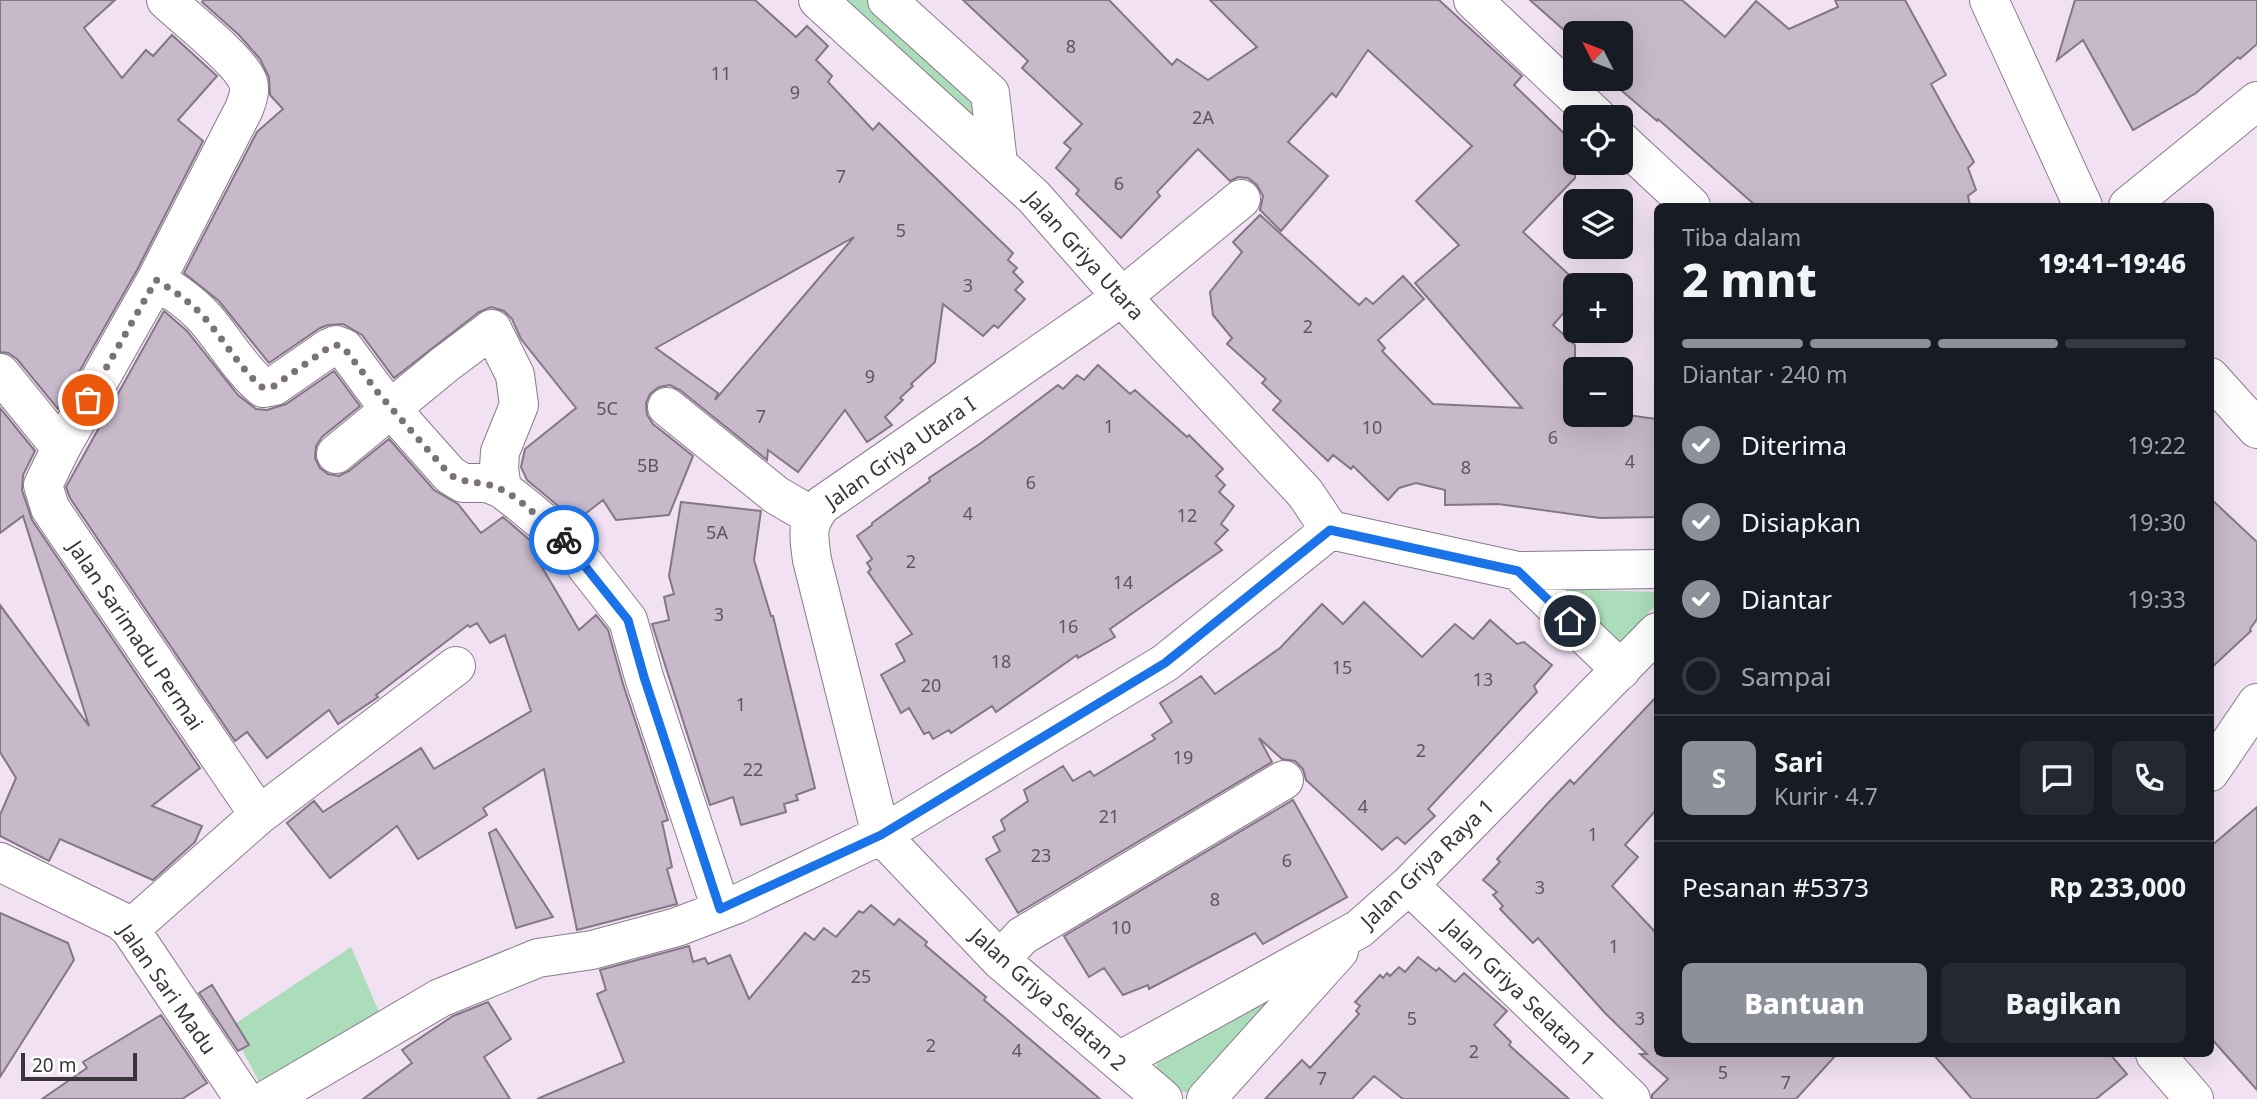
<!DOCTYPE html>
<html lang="id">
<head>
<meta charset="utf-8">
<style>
	body { margin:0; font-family:"Noto Sans",sans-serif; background:#242831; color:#f1f3f6; height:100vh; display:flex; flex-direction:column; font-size:26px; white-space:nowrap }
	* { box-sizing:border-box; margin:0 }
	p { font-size:23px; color:#9ea1a6 }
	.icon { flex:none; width:38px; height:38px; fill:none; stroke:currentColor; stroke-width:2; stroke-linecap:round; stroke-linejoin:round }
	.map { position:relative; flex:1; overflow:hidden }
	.sheet { position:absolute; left:1654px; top:203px; width:560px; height:854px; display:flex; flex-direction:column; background:#171b24; border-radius:10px; box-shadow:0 7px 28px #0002 }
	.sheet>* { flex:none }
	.needle { width:46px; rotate:312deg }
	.buttons { position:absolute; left:1563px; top:21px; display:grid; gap:14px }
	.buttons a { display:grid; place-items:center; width:70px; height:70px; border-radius:10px; background:#171b24; box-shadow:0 7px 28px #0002; font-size:35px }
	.scale { position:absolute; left:21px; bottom:18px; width:116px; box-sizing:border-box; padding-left:7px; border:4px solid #3a343b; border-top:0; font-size:19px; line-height:24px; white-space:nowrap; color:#3a343b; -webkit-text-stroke:5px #fff; paint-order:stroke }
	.pin { position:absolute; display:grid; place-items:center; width:60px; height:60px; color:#fff; margin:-30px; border:4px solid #fff; border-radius:50%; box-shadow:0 2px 7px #0007 }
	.courier { position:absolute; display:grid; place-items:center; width:70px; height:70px; margin:-35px; border:5px solid #1a73e8; border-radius:50%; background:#fff; color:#222; box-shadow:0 2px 9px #0007 }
	.headline em { font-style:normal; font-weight:800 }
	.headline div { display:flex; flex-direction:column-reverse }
	.headline { display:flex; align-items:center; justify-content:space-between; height:119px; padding:0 28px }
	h1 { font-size:46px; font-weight:800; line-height:52px }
	.bar { display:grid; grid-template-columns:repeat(4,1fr); gap:10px 7px; align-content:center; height:84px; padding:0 28px }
	.bar i { height:9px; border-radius:5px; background:#363941 }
	.bar .selected { background:#8c9099 }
	.bar p { grid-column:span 4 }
	.line { display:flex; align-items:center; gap:18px; padding:0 28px; border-top:2px solid #363941 }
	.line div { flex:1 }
	.round { display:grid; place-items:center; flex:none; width:74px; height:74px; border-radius:10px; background:#242831 }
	ol { padding:0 28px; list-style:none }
	li { display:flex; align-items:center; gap:21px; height:77px }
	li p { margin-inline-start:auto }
	li .icon { padding:7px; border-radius:50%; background:#8c9099; color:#fff; stroke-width:4 }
	li:last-child { color:#9ea1a6 }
	li i { width:38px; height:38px; border:4px solid #363941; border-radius:50% }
	.cta { display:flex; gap:14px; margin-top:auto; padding:14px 28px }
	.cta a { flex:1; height:80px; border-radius:10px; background:#8c9099; color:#fff; font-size:28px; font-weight:800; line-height:80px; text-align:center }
	.cta a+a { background:#242831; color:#f1f3f6 }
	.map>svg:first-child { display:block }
</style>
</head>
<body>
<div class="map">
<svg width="2257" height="1099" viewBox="0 0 2257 1099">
	<rect width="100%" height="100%" fill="#f1e1f3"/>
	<path fill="#acddba" d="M835,0H867L984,107L969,122Z
		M1555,589L1657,592V604L1616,646Z
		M351,947L383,1021L264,1091L230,1027Z
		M1286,979L1194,1091C1174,1095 1168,1087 1157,1072V1059Z"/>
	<path fill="#c7b8ca" stroke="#847686" stroke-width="2" fill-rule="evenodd" d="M0,0H115L84,28L122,78L146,50L153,56L172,35L217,76L178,120L203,141L137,270L58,409L17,359L8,353L0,352Z
		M204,0H755L796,37L807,26L828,46L816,60L832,76L828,82L873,130L879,123L1013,253L1008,260L1017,268L1013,272L1023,282L1015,290L1025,299L998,328L994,325L983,336L943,304L935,362L911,384L913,386L900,398L903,400L885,417L892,425L867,442L845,410L798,472L768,450L767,460L680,390L670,385L659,387L650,394L646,403L647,415L653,424L693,456L669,515L616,520L603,500L576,521L527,480L521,467L525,449L576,408L521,339L512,319L504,311L491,307L479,312L394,378L362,335L343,324L328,325L320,328L269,363L219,301L184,273L257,132L283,109L270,95L269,77L260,59L239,35L202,2ZM854,237L715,400L718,393L656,348Z
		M963,0H1109L1172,65L1177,59L1208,80L1257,47L1210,0H1439L1522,76L1514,85L1575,144V178L1523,232L1580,285H1575V300L1553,325L1575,345V415L1620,414L1657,419V517L1600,518L1498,504L1445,505V490L1416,483L1399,488L1388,500L1353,466L1351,469L1333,455L1328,461L1273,410L1281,401L1262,383L1266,379L1227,344L1232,338L1213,315L1210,292L1242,252L1233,242L1260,215L1359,305L1366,298L1373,304L1403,276L1424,299L1378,340L1385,348L1382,351L1433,404L1522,408L1415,283L1459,245L1416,201L1472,146L1368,50L1336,97L1332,93L1288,142L1328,176L1281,231L1260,210L1263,196L1257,185L1248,178L1238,177L1230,181L1198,149L1157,192L1160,196L1121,238L1076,194L1079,190L1056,168L1071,149L1064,143L1082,124L1022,68L1028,61Z
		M1530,0H1682L1725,37L1756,1L1789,29L1838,7L1835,0H1905L1946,75L1931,84L1974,162L1968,168L1976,190L1968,196L1970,206H1756L1658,119L1657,121L1608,79H1620V33H1575V40Z
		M2075,0H2257V44L2240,59L2238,57L2196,93L2133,130L2083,40L2057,60Z
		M164,311L187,331L238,395L256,409L267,410L286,404L334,371L360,406L322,437L316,446L315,458L320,468L328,474L339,476L349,471L389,439L434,490L458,504L481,533L503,517L539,548L533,552L579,630L596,615L608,630L623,684L668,820L662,822L672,867L667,869L677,904L577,930L544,769L483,808L487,815L418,859L397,826L330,878L287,823L314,801L323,812L421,748L434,769L531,711L505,635L490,643L477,623L470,627L468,625L376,695L378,697L338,724L329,710L267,758L247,732L235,741L70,498L66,487Z
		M1098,365L1130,394L1135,390L1187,437L1189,435L1223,469L1216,476L1225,485L1219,492L1234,506L1221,524L1228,530L1215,543L1222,550L1110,629L1115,637L1078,658L1077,655L996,712L992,706L951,733L949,730L933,739L929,732L924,734L909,708L901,713L881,675L905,661L896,644L912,634L868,572L871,569L867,563L872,559L857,536L872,525V523L930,481L929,478L981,443L1058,385L1063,389L1077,375L1084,380Z
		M0,408L35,451L23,475L22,490L32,520L200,768L152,806L202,826L195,842L153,880L60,839L49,861L0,836V815L16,778L0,752V605L89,726L23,516L0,533Z
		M2210,498L2257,542V619L2250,629L2251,631L2210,669Z
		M681,502L761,511L754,560L771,616H773L815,788L796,795L798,800L784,804L786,812L741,825L733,797L710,805L652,624L669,620L664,597L674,594L669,576Z
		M1364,602L1422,657L1455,624L1473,639L1490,620L1517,644L1524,642L1552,665L1534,686L1537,692L1428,809L1435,816L1405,844L1397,837L1382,850L1306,780L1303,769L1295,761L1282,759L1259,738L1272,762L1018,913L986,859L1000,851L993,837L1005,830L1001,820L1028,801L1024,790L1063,766L1073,781L1090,771L1094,776L1155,739L1152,735L1172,722L1160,703L1201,676L1215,694L1280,648L1322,604L1343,624Z
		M1657,696V809L1625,845L1638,857L1612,886L1657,934V1054H1837L1796,1099H1652V1095L1668,1079L1640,1054H1647L1605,1013L1538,938L1533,943L1500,909L1503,906L1493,895L1497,892L1483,880L1500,862L1497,859L1549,802L1570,780L1574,784Z
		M1293,800L1347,897L1263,944L1255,933L1149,989L1148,985L1123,995L1104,968L1089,977L1064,936Z
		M2257,807V1090L2210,1037V847Z
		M496,829L553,917L516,928L489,833Z
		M871,905L894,925L899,919L927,942L925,945L986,997L984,1000L1100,1099H537L624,1062L597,994L606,990L600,970L689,946L693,962L705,958L708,964L730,955L749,999L805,933L814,940L824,928L836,937L859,911L863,913Z
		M0,913L68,943L74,960L0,1077Z
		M1418,957L1436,971L1439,968L1455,982L1464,973L1507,1011L1494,1025L1511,1042L1509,1045L1569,1099H1403L1374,1076L1352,1099H1265L1302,1060L1310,1068L1359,1014L1356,1011L1360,1006L1355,1002L1380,975L1383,978L1387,973L1390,976L1399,967L1405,972Z
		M212,985L249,1045L238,1051L199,993Z
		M488,1002L511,1039L484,1057L510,1099H363L412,1063L402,1050L453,1016Z
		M161,1015L207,1083L182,1099H42L87,1068L83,1062Z
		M1933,1054H2110L2127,1074L2096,1099H1972Z"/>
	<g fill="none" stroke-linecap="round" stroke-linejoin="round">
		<defs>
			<path id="minor" d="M166,0C185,18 240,60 248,82C251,91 247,101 244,109L156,280L61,448L43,485L50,508L259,815
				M818,0L1034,197L1122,297L1305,493L1330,530
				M887,0L990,93L998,163
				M1473,0L1597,117
				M1989,0L2083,206
				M1620,140L1691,206
				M2128,206L2257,101
				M156,280C173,291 189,301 203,316C224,339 239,368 263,388L274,386L329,348L336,345L344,348L378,394L450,475L463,483H488L502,489L519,502L567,542L628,620L644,677L721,909
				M0,373L61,448
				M2210,377L2257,429
				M667,407L776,495L812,516
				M336,454L444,365L492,329L515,375L519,405L500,452L499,468L502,489
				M1518,571L1621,670
				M2210,772L2257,703
				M0,862L121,921L130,929L244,1099
				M1409,885L1631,1099
				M130,929L259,815L456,666
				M1000,960L1022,936L1284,780
				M2155,1054L2194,1099
				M1119,1061L1359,929L1409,885L1657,632
				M268,1099L440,998L538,958L592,950L677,927L737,904L881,835L1165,663L1330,530L1518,571L1657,569
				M1163,1099L1000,960L881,835L812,560C809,536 805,525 822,505L1122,297L1241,199
				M1206,1099L1339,951"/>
		</defs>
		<use href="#minor" stroke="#897b8b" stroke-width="40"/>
		<use href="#minor" stroke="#fff" stroke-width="38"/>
	</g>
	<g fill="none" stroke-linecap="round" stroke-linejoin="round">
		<path stroke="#7a717b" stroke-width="7" stroke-dasharray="0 12.6" d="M88,400L156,280C173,290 189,301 203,316C224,339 239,368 263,388L274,386L328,348L336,345L344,348L379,394L450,475C468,485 481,480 498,488C520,497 545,524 564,540"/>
		<path stroke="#1a73e8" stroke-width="9" d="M564,540L628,620L644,677L720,909L881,835L1165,663L1330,530L1518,571L1570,621"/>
	</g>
	<g text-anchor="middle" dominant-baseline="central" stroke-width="7" stroke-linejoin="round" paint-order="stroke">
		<g font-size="18" fill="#5d555f">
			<text x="1071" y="46">8</text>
			<text x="721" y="73">11</text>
			<text x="795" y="92">9</text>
			<text x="1203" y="117">2A</text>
			<text x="841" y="176">7</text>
			<text x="1119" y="183">6</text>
			<text x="901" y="230">5</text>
			<text x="968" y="285">3</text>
			<text x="1308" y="326">2</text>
			<text x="870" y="376">9</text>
			<text x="607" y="408">5C</text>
			<text x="761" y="416">7</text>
			<text x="1109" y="426">1</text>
			<text x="1372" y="427">10</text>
			<text x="1553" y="437">6</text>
			<text x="1630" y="461">4</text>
			<text x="648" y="465">5B</text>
			<text x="1466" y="467">8</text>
			<text x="1031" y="482">6</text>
			<text x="968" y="513">4</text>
			<text x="1187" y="515">12</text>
			<text x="717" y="532">5A</text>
			<text x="911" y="561">2</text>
			<text x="1123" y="582">14</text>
			<text x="719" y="614">3</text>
			<text x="1068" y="626">16</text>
			<text x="1001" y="661">18</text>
			<text x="1342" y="667">15</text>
			<text x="1483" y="679">13</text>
			<text x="931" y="685">20</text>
			<text x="741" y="704">1</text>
			<text x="1421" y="750">2</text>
			<text x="1183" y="757">19</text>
			<text x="753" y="769">22</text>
			<text x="1363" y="806">4</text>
			<text x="1109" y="816">21</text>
			<text x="1593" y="834">1</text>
			<text x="1041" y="855">23</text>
			<text x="1287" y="860">6</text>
			<text x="1540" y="887">3</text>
			<text x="1215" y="899">8</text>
			<text x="1121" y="927">10</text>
			<text x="1614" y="946">1</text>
			<text x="861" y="976">25</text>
			<text x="1412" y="1018">5</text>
			<text x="1640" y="1018">3</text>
			<text x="931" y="1045">2</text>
			<text x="1017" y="1050">4</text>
			<text x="1474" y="1051">2</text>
			<text x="1723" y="1072">5</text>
			<text x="1322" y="1078">7</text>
			<text x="1786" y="1082">7</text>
		</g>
		<g font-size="21" fill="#3a343b" stroke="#fff">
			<text transform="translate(1085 255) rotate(48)">Jalan Griya Utara</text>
			<text transform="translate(900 452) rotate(-35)">Jalan Griya Utara I</text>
			<text transform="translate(136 635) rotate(56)">Jalan Sarimadu Permai</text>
			<text transform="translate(1427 863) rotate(-44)">Jalan Griya Raya 1</text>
			<text transform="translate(168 989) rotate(55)">Jalan Sari Madu</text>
			<text transform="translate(1520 992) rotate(44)">Jalan Griya Selatan 1</text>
			<text transform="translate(1049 999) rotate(42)">Jalan Griya Selatan 2</text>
		</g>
	</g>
</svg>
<div class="buttons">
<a><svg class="needle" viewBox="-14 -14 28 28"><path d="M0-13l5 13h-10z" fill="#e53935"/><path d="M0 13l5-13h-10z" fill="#9ea1a6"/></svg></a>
<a><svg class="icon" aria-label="locate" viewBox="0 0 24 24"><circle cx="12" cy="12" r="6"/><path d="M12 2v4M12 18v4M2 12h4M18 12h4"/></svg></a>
<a><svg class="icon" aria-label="layers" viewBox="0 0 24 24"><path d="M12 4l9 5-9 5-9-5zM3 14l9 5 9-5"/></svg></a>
<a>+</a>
<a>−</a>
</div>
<div class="scale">20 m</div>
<div class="pin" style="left:88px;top:400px;background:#ea580c"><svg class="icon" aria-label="bag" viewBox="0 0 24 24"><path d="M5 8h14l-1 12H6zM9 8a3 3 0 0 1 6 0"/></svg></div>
<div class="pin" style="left:1570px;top:621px;background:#1f2937"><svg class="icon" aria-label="home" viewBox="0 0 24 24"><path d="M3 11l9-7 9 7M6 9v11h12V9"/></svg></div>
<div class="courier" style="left:564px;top:540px"><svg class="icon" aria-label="bike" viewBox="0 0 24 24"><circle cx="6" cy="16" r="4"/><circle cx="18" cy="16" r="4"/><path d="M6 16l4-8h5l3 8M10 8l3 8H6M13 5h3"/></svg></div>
<section class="sheet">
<div class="headline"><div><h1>2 mnt</h1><p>Tiba dalam</p></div><em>19:41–19:46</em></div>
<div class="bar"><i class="selected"></i><i class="selected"></i><i class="selected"></i><i></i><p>Diantar · 240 m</p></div>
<ol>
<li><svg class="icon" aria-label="check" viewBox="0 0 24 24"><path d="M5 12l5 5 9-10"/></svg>Diterima<p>19:22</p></li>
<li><svg class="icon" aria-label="check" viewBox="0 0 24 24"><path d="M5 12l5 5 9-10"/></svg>Disiapkan<p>19:30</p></li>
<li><svg class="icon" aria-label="check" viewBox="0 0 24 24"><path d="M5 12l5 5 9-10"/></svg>Diantar<p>19:33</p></li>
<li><i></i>Sampai</li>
</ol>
<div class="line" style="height:126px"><b class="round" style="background:#8c9099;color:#fff">S</b><div><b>Sari</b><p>Kurir · 4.7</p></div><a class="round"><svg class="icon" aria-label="chat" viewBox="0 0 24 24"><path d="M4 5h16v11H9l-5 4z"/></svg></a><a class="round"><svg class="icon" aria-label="phone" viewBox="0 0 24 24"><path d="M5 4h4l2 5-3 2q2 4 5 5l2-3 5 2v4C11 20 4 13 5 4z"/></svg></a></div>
<div class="line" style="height:91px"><div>Pesanan #5373</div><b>Rp 233,000</b></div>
<div class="cta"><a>Bantuan</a><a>Bagikan</a></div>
</section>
</div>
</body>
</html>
